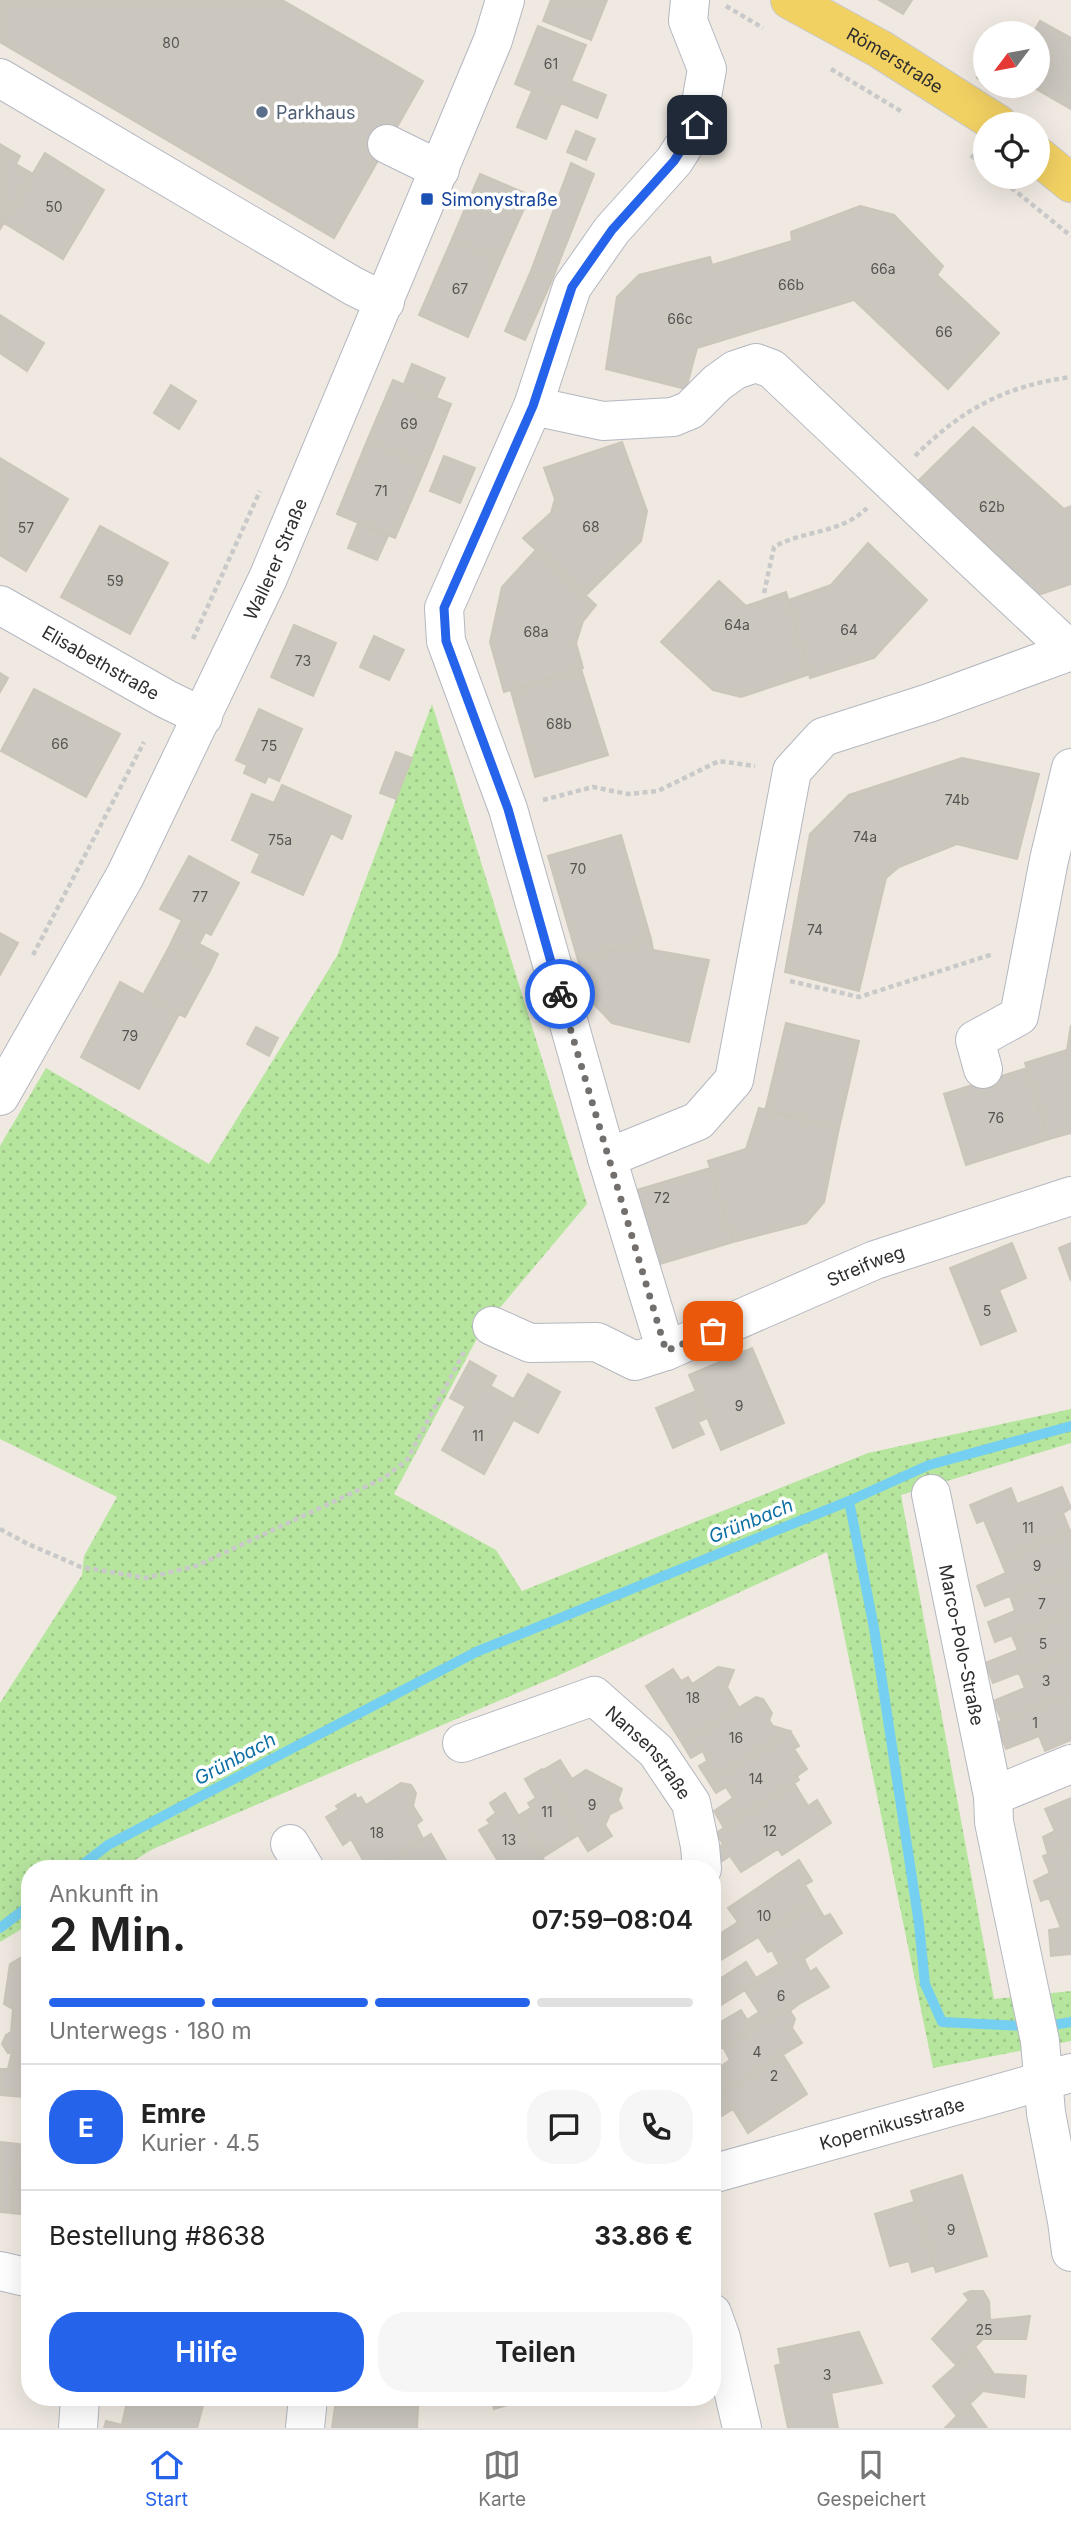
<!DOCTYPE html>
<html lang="de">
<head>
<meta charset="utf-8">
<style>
	body { margin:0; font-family:Inter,sans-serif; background:#f6f6f6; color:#222; height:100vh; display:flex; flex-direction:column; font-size:26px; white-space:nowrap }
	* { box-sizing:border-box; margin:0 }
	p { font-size:23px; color:#767676 }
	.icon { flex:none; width:38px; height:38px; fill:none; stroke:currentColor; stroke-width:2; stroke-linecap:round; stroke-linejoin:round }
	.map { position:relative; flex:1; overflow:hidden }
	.drawer { position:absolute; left:21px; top:1860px; width:700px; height:546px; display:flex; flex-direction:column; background:#fff; border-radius:28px; box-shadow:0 7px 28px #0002 }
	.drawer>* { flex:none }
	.needle { width:46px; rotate:238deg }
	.controls { position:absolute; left:973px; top:21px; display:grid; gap:14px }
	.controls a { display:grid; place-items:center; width:77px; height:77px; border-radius:50%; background:#fff; box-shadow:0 7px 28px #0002; font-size:35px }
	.pin { position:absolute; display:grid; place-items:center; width:60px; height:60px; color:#fff; margin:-30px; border-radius:14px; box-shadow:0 4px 10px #0006 }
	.courier { position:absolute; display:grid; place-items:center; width:70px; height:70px; margin:-35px; border:5px solid #2563eb; border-radius:50%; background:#fff; color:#222; box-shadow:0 2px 9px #0007 }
	.summary em { font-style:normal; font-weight:600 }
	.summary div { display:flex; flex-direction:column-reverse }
	.summary { display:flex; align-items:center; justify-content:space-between; height:119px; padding:0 28px }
	h1 { font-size:46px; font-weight:600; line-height:52px }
	.bar { display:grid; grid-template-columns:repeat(4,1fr); gap:10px 7px; align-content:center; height:84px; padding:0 28px }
	.bar i { height:9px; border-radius:5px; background:#e0e0e0 }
	.bar .current { background:#2563eb }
	.bar p { grid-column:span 4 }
	.line { display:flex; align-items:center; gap:18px; padding:0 28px; border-top:2px solid #e0e0e0 }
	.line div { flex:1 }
	.round { display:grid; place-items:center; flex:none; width:74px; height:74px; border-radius:28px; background:#f6f6f6 }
	.action { display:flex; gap:14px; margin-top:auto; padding:14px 28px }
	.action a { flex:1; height:80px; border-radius:28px; background:#2563eb; color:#fff; font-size:28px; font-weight:600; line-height:80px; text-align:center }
	.action a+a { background:#f6f6f6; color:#222 }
	.tabs { display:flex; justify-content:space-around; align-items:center; height:98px; border-top:2px solid #e0e0e0; background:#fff; font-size:19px; color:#767676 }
	.tabs a { display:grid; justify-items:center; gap:4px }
	.tabs .current { color:#2563eb }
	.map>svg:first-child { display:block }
</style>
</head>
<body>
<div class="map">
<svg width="1071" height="2428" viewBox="0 0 1071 2428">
	<defs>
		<pattern id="grass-dots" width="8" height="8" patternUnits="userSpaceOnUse" patternTransform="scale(1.75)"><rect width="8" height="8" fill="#b6e59e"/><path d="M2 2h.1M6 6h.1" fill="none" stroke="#9dc588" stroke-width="1.8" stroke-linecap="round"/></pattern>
	</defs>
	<rect width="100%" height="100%" fill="#efe9e1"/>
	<path fill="url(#grass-dots)" d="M432,704L587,1204L482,1329L394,1494L496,1550L522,1591L868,1453L1071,1409V1443L901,1495L994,1999L1071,1991V2041L933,2068L827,1552L564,1673L153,1849L120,1869H30V1924L0,1942V1703L82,1575L84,1556L117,1497L0,1439V1146L46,1068L209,1164L337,956Z"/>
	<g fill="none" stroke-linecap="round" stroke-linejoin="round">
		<path stroke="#75cff0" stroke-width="10" d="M849,1501L929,1465L1071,1426
			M77,1869L108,1845L476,1652L849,1501L874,1628L919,1924L925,1984L942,2022L1042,2027L1071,2022
			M0,1928L30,1905"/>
	</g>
	<path fill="#cbc7bf" stroke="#cbc5ba" stroke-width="2" d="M0,0H282L423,81L334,238L0,42Z
		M551,0H607L591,40L543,21Z
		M879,0H912L903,14Z
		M1040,21L1071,38V109L1031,86H1038V33H1033Z
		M538,26L586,45L571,81L606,95L597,118L515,84Z
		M983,68L985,69V82L977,78Z
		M532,91L561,103L546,139L517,127Z
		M576,131L595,139L586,160L567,152Z
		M0,144L20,156L16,164L33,174L0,229Z
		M45,153L104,190L63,259L4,223Z
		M571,163L594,174L552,280L531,271Z
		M480,174L530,195L501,260L452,239Z
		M860,206L894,215L943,266L937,275L999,333L948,389L854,300L697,348L686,389L606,369L617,297L639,275L710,257L712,265L792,241L791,232Z
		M452,239L501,260L468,337L419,315Z
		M531,271L552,280L525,340L505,331Z
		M0,315L44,343L27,371L0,353Z
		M412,364L445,378L436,398L404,384Z
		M393,380L451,404L426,466L367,441Z
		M171,385L196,401L179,429L154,413Z
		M973,427L1064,509L1071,506V584L1032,597L915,484Z
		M367,441L426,466L395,538L337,514Z
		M622,442L647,511L641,541L585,596L523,538L551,513L555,499L544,468Z
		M444,456L475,468L460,503L430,491Z
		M0,458L68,499L26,571L0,555Z
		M358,523L388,536L377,560L348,548Z
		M100,526L168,563L130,634L61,597Z
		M868,543L927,600L874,658L810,678L789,600L831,585Z
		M536,550L596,605L583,621L576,643L583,668L504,692L490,642L502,587Z
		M719,581L746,606L786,592L810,674L741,697L713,690L661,642Z
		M294,625L336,643L313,696L271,677Z
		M374,636L404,650L389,680L360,667Z
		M581,669L608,755L535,777L511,691Z
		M0,673L8,678L0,692Z
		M34,689L120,734L86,797L1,751Z
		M259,709L302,729L279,781L268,776L265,783L244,773L247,765L236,760Z
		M396,752L412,758L396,799L380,793Z
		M962,758L1039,774L1017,859L957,844L899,867L886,878L859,991L785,972L810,834L849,795Z
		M282,785L351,816L342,839L331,833L303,895L252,872L260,854L232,840L252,794L274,803Z
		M621,835L651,939L578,960L548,856Z
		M189,856L239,883L211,935L160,909Z
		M182,920L205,933L199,944L218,954L211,969L169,947Z
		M0,933L18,943L0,975Z
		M651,939L653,950L709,960L689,1042L612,1023L588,998L578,960Z
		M169,947L211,969L185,1017L143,995Z
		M120,982L179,1014L139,1089L81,1057Z
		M786,1023L859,1041L839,1128L765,1111Z
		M1071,1025V1133L1049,1139L1025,1063L1067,1050Z
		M256,1027L278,1038L269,1056L247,1044Z
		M1027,1068L1049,1139L966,1165L944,1094Z
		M759,1108L839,1128L824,1202L806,1223L733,1242L708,1161L746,1149Z
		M710,1168L733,1242L650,1267L627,1193Z
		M1012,1243L1026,1278L999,1290L1016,1331L981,1345L950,1268Z
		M1071,1243V1281L1059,1248Z
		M752,1348L784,1423L721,1450L689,1375Z
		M470,1361L496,1376L490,1387L480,1380L465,1406L450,1398Z
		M528,1374L560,1392L538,1433L514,1420L522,1404L513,1400Z
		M480,1380L522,1404L484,1474L442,1450Z
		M696,1391L707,1418L698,1422L704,1434L673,1448L656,1408Z
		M1062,1487L1071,1508L1063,1513L1070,1531L1000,1559L984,1520L977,1523L970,1505L1011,1488L1017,1504Z
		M1070,1531L1071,1571L985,1606L977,1586L1006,1573L1000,1559Z
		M1071,1571V1612L995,1642L988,1622L1015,1611L1010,1596Z
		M1071,1612V1652L993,1683L985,1663L1018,1650L1012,1636Z
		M1071,1652V1693L1002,1721L993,1701L1025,1688L1019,1673Z
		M718,1667L734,1670L727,1687L739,1708L682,1743L646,1686L673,1669L681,1681L688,1677L692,1684Z
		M1071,1693V1740L1045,1751L1039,1736L1006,1749L996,1723Z
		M756,1697L763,1699L772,1713L769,1720L773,1726L790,1731L709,1782L699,1766L707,1761L703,1751L691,1758L682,1743Z
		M790,1731L799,1746L794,1749L807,1769L797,1776L799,1780L724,1828L714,1811L733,1798L726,1787L716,1793L709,1782Z
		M560,1760L572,1779L586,1770L622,1789L618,1800L622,1808L610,1814L605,1825L612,1836L588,1851L578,1835L571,1815L543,1770Z
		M542,1769L571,1815L578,1835L543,1857L519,1815L531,1808L528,1803L536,1798L525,1779Z
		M401,1783L411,1785L416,1793L413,1806L422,1820L416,1825L423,1839L375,1869H368L351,1839L343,1845L326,1817L339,1809L336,1806L355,1794L357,1799L361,1797L366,1805Z
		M794,1783L808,1806L817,1800L831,1823L782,1855L778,1849L741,1872L730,1856L719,1863L712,1851L723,1844L716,1833Z
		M505,1793L543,1857L544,1862L532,1869H503L479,1830L490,1824L487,1820L496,1813L490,1803Z
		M1071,1798V1845L1048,1854L1043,1837L1055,1831L1045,1809Z
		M431,1834L451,1869H380L378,1867Z
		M1071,1845V1889L1041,1901L1034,1881L1050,1873L1043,1856Z
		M799,1860L812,1881L805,1885L815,1902L721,1960L712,1949V1939L738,1922L728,1908Z
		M1071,1889V1954L1051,1956L1049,1930L1061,1928L1049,1898Z
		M815,1902L824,1917L830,1914L842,1933L818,1949L817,1945L721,2005L712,1990V1984L746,1962L756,1978L779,1964L772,1950L768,1952L759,1938Z
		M817,1945L818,1949L804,1959L810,1972L816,1968L829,1987L799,2004L797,2001L717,2051L712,2043V2027L741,2010L747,2020L759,2012L744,1989Z
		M30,1952V2021L12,2020L13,2009L4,2004L10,1964Z
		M797,2001L799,2004L790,2011L795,2019L792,2028L802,2043L712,2099V2072L730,2060L723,2047Z
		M12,2020L30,2021V2063H28L23,2097L0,2095V2069H8L12,2052L8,2053L2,2044L6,2035L11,2032Z
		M783,2055L807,2094L748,2133L733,2109L712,2122V2099Z
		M0,2142L18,2144L11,2213L0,2212Z
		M18,2144L30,2145V2215L11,2213Z
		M962,2175L987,2256L936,2272L911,2191Z
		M914,2202L934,2265L912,2272L909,2261L890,2266L875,2214Z
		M971,2291H983L989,2301L990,2320L1030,2316L1026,2339H983L956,2365L932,2339L969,2300L964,2294Z
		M859,2332L882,2383L831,2393L838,2428H788L775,2366L781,2364L778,2349Z
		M976,2348L994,2374L1026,2376L1024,2397L983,2391L957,2416L933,2386Z
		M128,2398H205L197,2428H121Z
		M345,2398H418V2407H345Z
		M491,2398H530L494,2409Z
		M970,2404L987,2428H945L957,2416Z
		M335,2407H418L417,2428H332Z
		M106,2421L122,2425L121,2428H104Z"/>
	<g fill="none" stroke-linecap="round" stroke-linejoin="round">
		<defs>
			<g id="minor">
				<path d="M0,78L353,286L385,302"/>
				<path d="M387,144L440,170"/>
				<path d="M533,406L603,421L673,417L690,410L717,383L735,370L756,363L772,369C872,463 970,558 1071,651L929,703L823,737L792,771L734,1080L698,1121L607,1158"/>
				<path id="s1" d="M0,605L166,699L203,717"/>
				<path d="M983,1069L975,1040L1019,1016L1049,860L1071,768"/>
				<path id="s2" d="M0,1096L125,876L268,578L493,40L505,0"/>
				<path id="s3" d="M492,1326L530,1343L597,1342L635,1361L666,1351L875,1260L1071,1196"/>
				<path d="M666,1351L607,1158L508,809L446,641L444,608L533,406L572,287L612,230L674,161L697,125L707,69L688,21L690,0"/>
				<path id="s4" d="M931,1494L993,1796L994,1822L1040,2041L1046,2113L1067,2221L1071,2252"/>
				<path id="s5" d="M462,1743L594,1696L656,1751L691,1803L700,1846L702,1869"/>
				<path d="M993,1796L1071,1764"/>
				<path d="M290,1844L305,1869"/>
				<path id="s6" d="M712,2174L1071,2073"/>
				<path d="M0,2271L30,2278"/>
				<path d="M712,2313L721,2338L742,2428"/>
				<path d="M78,2428L80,2398"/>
				<path d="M305,2428L308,2398"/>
			</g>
			<g id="major">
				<path id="s7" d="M790,0L880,49L998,124"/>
				<path d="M1038,156L1071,183"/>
			</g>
		</defs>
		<use href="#minor" stroke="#b4b7c1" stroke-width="40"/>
		<use href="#major" stroke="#c9c9c9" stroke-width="40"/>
		<path stroke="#c9c9c9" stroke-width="4.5" stroke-dasharray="5 3.5" stroke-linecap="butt" d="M726,6L763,28
			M831,69L904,113
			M971,155L985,167
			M998,177L1071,236
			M915,456C962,409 1005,386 1071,377
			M764,593L774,547C803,530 841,534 867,508
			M193,639L260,491
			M543,800L593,787L628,794L658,791L719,761L755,766
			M33,955L144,742
			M790,981L859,997L993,954
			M0,1529L28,1544L81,1567L146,1578L196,1566L384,1478L407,1460L464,1352"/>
		<use href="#minor" stroke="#fff" stroke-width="38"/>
		<use href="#major" stroke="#f2d163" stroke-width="38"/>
	</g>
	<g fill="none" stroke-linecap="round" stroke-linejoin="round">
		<path stroke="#726f6d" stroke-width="7" stroke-dasharray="0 12.6" d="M560,994L666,1351L713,1331"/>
		<path stroke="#2563eb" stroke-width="9" d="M560,994L508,809L446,641L444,608L533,406L572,287L612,230L674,161L697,125"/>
	</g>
	<circle fill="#5c6f8a" stroke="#fff" stroke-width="2.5" cx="262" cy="112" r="7"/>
	<rect fill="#1a4fb4" stroke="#fff" stroke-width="2.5" x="420" y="192" width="14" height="14" rx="3.5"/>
	<g text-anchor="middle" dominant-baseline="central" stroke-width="7" stroke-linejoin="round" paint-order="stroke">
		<g font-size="14" fill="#555452">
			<text x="171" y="42">80</text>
			<text x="551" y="63">61</text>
			<text x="54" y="206">50</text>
			<text x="883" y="268">66a</text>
			<text x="791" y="284">66b</text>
			<text x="460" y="288">67</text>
			<text x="680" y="318">66c</text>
			<text x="944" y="331">66</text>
			<text x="409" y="423">69</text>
			<text x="381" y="490">71</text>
			<text x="992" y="506">62b</text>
			<text x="591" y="526">68</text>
			<text x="26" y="527">57</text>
			<text x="115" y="580">59</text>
			<text x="737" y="624">64a</text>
			<text x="849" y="629">64</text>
			<text x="536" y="631">68a</text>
			<text x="303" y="660">73</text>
			<text x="559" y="723">68b</text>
			<text x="60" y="743">66</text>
			<text x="269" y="745">75</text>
			<text x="957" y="799">74b</text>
			<text x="865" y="836">74a</text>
			<text x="280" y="839">75a</text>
			<text x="578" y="868">70</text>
			<text x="200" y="896">77</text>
			<text x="815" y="929">74</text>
			<text x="130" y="1035">79</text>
			<text x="996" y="1117">76</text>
			<text x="662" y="1197">72</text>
			<text x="987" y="1310">5</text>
			<text x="739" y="1405">9</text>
			<text x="478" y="1435">11</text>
			<text x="1028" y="1527">11</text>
			<text x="1037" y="1565">9</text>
			<text x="1042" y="1603">7</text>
			<text x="1043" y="1643">5</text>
			<text x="1046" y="1680">3</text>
			<text x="693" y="1697">18</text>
			<text x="1035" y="1722">1</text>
			<text x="736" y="1737">16</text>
			<text x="756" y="1778">14</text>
			<text x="592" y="1804">9</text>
			<text x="547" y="1811">11</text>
			<text x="770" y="1830">12</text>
			<text x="377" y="1832">18</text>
			<text x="509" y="1839">13</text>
			<text x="764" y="1915">10</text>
			<text x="781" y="1995">6</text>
			<text x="757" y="2051">4</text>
			<text x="774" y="2075">2</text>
			<text x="951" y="2229">9</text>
			<text x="984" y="2329">25</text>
			<text x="827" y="2374">3</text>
		</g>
		<g font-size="18" fill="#2e2e2e" stroke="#fff">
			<text stroke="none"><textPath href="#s7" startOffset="121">Römerstraße</textPath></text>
			<text stroke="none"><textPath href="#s2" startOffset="604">Wallerer Straße</textPath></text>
			<text stroke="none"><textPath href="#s1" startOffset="116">Elisabethstraße</textPath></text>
			<text stroke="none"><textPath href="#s3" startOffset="401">Streifweg</textPath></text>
			<text stroke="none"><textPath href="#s4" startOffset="154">Marco-Polo-Straße</textPath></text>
			<text stroke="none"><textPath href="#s5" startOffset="219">Nansenstraße</textPath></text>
			<text stroke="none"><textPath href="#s6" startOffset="187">Kopernikusstraße</textPath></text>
		</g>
		<g font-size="18" fill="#4e5e75" stroke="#fff" text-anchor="start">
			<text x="276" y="112">Parkhaus</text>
		</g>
		<g font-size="18" fill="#164399" stroke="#fff" text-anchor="start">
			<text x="441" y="199">Simonystraße</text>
		</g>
		<g font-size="19" font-style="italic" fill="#0d6fa3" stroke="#fff">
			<text transform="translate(751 1521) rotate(-22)">Grünbach</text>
			<text transform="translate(235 1759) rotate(-28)">Grünbach</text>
		</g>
	</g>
</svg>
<div class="controls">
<a><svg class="needle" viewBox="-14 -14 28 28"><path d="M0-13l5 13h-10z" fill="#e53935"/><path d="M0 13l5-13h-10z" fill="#767676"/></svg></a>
<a><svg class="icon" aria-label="locate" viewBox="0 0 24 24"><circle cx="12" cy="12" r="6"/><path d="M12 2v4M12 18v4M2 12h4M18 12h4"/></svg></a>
</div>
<div class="pin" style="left:713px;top:1331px;background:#ea580c"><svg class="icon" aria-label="bag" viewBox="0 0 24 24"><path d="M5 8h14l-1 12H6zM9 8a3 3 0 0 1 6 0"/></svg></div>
<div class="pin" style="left:697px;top:125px;background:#1f2937"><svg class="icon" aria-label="home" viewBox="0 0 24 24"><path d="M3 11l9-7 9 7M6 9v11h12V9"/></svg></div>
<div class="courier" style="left:560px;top:994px"><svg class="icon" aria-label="bike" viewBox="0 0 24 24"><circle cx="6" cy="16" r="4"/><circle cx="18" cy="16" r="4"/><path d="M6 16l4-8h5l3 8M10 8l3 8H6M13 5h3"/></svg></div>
<section class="drawer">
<div class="summary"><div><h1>2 Min.</h1><p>Ankunft in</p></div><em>07:59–08:04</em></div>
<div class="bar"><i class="current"></i><i class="current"></i><i class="current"></i><i></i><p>Unterwegs · 180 m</p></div>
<div class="line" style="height:126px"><b class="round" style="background:#2563eb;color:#fff">E</b><div><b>Emre</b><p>Kurier · 4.5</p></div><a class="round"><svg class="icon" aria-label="chat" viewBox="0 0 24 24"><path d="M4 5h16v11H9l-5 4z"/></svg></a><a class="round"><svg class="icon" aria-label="phone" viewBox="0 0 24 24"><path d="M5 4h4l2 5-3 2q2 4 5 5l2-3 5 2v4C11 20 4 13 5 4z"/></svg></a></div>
<div class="line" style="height:91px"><div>Bestellung #8638</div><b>33.86 €</b></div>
<div class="action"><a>Hilfe</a><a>Teilen</a></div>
</section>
</div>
<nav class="tabs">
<a class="current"><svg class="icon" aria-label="home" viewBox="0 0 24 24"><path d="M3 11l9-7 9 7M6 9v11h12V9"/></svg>Start</a>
<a><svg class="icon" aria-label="map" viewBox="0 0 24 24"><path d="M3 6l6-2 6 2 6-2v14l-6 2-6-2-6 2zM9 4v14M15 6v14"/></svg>Karte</a>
<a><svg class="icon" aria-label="saved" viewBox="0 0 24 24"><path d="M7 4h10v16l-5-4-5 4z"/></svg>Gespeichert</a>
</nav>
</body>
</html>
